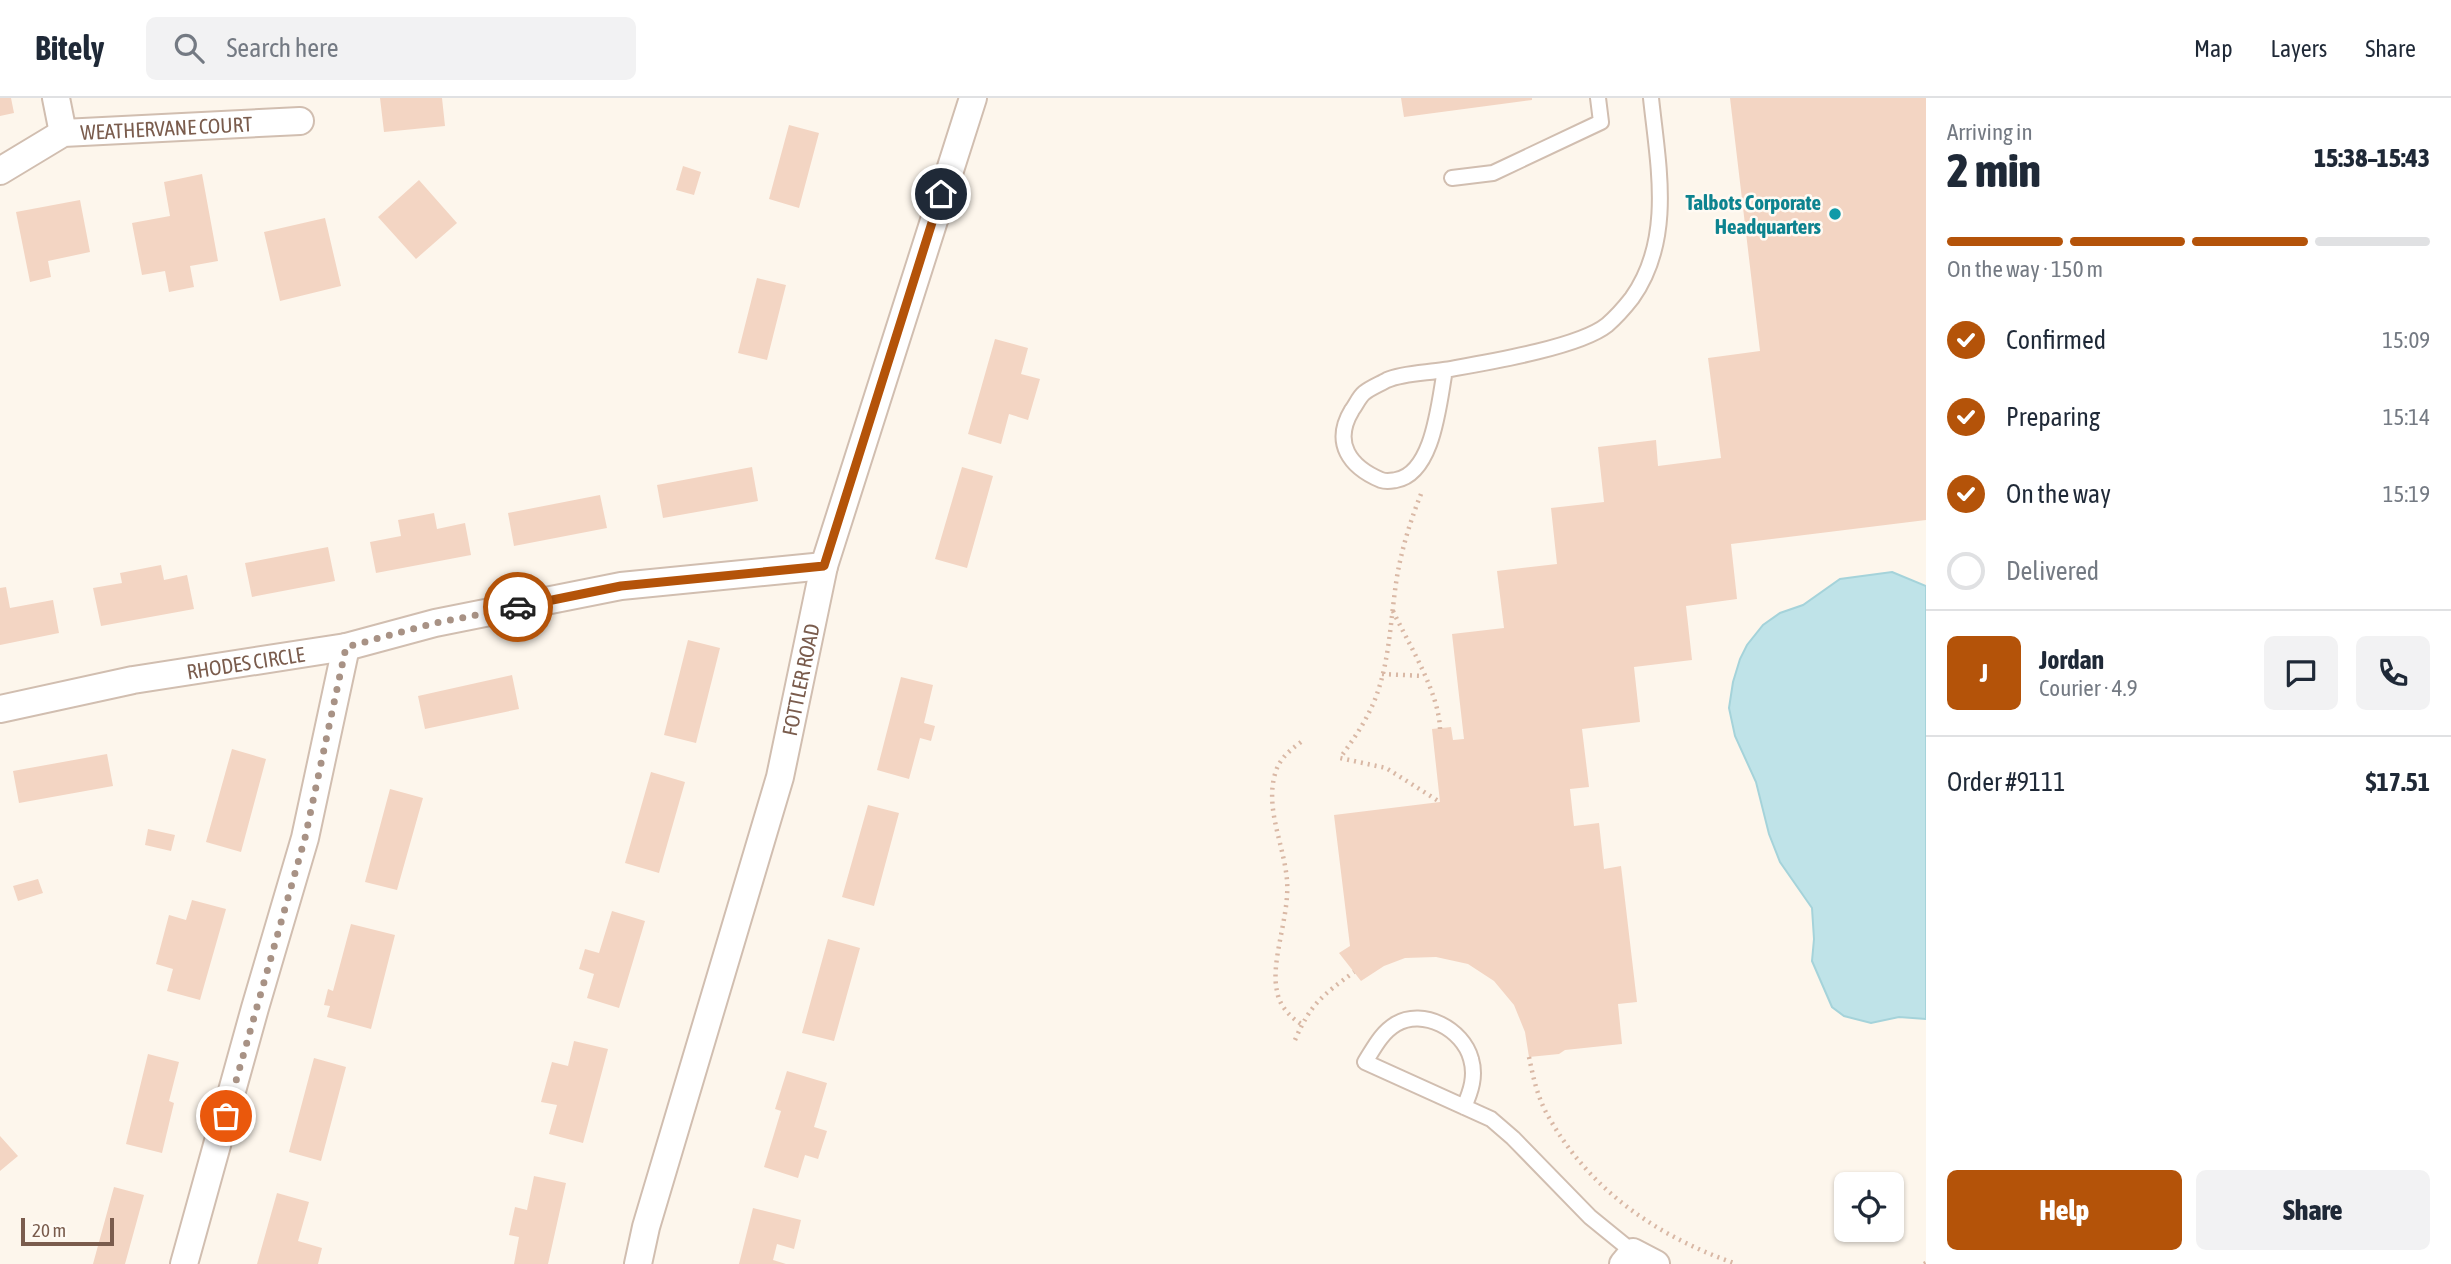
<!DOCTYPE html>
<html lang="en">
<head>
<meta charset="utf-8">
<style>
	body { margin:0; font-family:"Asap Condensed",sans-serif; background:#f2f2f3; color:#1f2937; height:100vh; display:flex; flex-direction:column; font-size:26px; white-space:nowrap }
	* { box-sizing:border-box; margin:0 }
	p { font-size:23px; color:#747a83 }
	.icon { flex:none; width:38px; height:38px; fill:none; stroke:currentColor; stroke-width:2; stroke-linecap:round; stroke-linejoin:round }
	.map { position:relative; flex:1; overflow:hidden }
	.sheet { display:flex; flex-direction:column; background:#fff; width:525px }
	.sheet>* { flex:none }
	.buttons { position:absolute; left:1834px; top:1074px; display:grid; gap:14px }
	.buttons a { display:grid; place-items:center; width:70px; height:70px; border-radius:10px; background:#fff; box-shadow:0 2px 5px #0004; font-size:35px }
	.scale { position:absolute; left:21px; bottom:18px; width:93px; box-sizing:border-box; padding-left:7px; border:4px solid #7a5c4d; border-top:0; font-size:19px; line-height:24px; white-space:nowrap; color:#7a5c4d; -webkit-text-stroke:5px #fffaf3; paint-order:stroke }
	.pin { position:absolute; display:grid; place-items:center; width:60px; height:60px; color:#fff; margin:-30px; border:4px solid #fff; border-radius:50%; box-shadow:0 2px 7px #0007 }
	.courier { position:absolute; display:grid; place-items:center; width:70px; height:70px; margin:-35px; border:5px solid #b45309; border-radius:50%; background:#fff; color:#222; box-shadow:0 2px 9px #0007 }
	.headline em { font-style:normal; font-weight:800 }
	.headline div { display:flex; flex-direction:column-reverse }
	.headline { display:flex; align-items:center; justify-content:space-between; height:119px; padding:0 21px }
	h1 { font-size:46px; font-weight:800; line-height:52px }
	.bar { display:grid; grid-template-columns:repeat(4,1fr); gap:10px 7px; align-content:center; height:84px; padding:0 21px }
	.bar i { height:9px; border-radius:5px; background:#e0e1e3 }
	.bar .current { background:#b45309 }
	.bar p { grid-column:span 4 }
	.line { display:flex; align-items:center; gap:18px; padding:0 21px; border-top:2px solid #e0e1e3 }
	.line div { flex:1 }
	.round { display:grid; place-items:center; flex:none; width:74px; height:74px; border-radius:10px; background:#f2f2f3 }
	ol { padding:0 21px; list-style:none }
	li { display:flex; align-items:center; gap:21px; height:77px }
	li p { margin-inline-start:auto }
	li .icon { padding:7px; border-radius:50%; background:#b45309; color:#fff; stroke-width:4 }
	li:last-child { color:#747a83 }
	li i { width:38px; height:38px; border:4px solid #e0e1e3; border-radius:50% }
	.button { display:flex; gap:14px; margin-top:auto; padding:14px 21px }
	.button a { flex:1; height:80px; border-radius:10px; background:#b45309; color:#fff; font-size:28px; font-weight:800; line-height:80px; text-align:center }
	.button a+a { background:#f2f2f3; color:#1f2937 }
	header { display:flex; align-items:center; gap:42px; box-sizing:border-box; height:98px; padding:0 35px; background:#fff; border-bottom:2px solid #e0e1e3 }
	header strong { font-size:33px }
	nav { display:flex; gap:38px; margin-inline-start:auto; font-size:24px }
	.search { width:490px; height:63px; background:#f2f2f3; display:flex; align-items:center; gap:18px; box-sizing:border-box; padding:0 24px; border-radius:10px; color:#747a83; font-size:26px }
	main { display:flex; flex:1; min-height:0 }
	.map>svg:first-child { display:block }
</style>
</head>
<body>
<header>
<strong>Bitely</strong>
<div class="search"><svg class="icon" aria-label="search" viewBox="0 0 24 24"><circle cx="10" cy="10" r="6"/><path d="M15 15l6 6"/></svg>Search here</div>
<nav><a>Map</a><a>Layers</a><a>Share</a></nav>
</header>
<main>
<div class="map">
<svg width="1926" height="1166" viewBox="0 0 1926 1166">
	<rect width="100%" height="100%" fill="#fdf6ec"/>
	<path fill="#bfe3e8" stroke="#a5d3da" stroke-width="2" d="M1892,474L1926,488V921L1899,919L1871,925L1844,918L1832,909L1812,863L1814,841L1812,810L1780,764L1769,736L1756,684L1735,638L1729,610L1733,584L1740,561L1747,547L1763,527L1780,515L1803,507L1840,481Z"/>
	<path fill="#f3d5c3" d="M0,0H11L14,15L0,18Z
		M380,0H442L445,28L384,34Z
		M1401,0H1532V2L1404,19Z
		M1730,0H1926V422L1731,446L1737,501L1686,508L1692,562L1634,569L1640,624L1582,631L1589,689L1570,691L1574,728L1599,725L1604,771L1621,768L1637,904L1618,906L1622,946L1565,952L1559,956L1529,959L1525,934L1514,907L1494,883L1468,866L1436,859L1405,860L1384,868L1361,883L1339,855L1350,848L1334,717L1440,704L1432,631L1451,629L1453,642L1464,641L1452,536L1504,530L1497,473L1557,466L1551,410L1604,404L1598,349L1656,342L1658,368L1721,360L1708,260L1760,253Z
		M789,27L819,35L799,110L769,101Z
		M683,68L701,74L694,97L676,92Z
		M202,76L218,163L190,168L194,189L169,194L165,173L142,177L132,125L170,118L164,84Z
		M419,82L457,125L416,161L378,119Z
		M80,102L90,154L48,163L51,179L30,184L16,114Z
		M325,120L341,188L280,203L264,134Z
		M757,180L786,187L767,262L738,255Z
		M995,241L1028,250L1021,276L1040,281L1028,322L1009,316L1001,346L968,336Z
		M752,369L758,403L663,420L657,387Z
		M962,369L993,378L967,470L935,461Z
		M600,397L607,430L514,448L508,415Z
		M434,415L437,431L465,425L471,457L376,475L370,444L401,438L398,422Z
		M328,449L335,483L252,499L245,465Z
		M161,467L164,482L187,477L194,511L101,528L93,490L122,485L120,475Z
		M6,489L10,510L53,502L59,535L0,547V490Z
		M688,542L720,550L696,645L664,637Z
		M512,577L519,611L425,631L418,598Z
		M901,579L933,587L924,625L935,628L931,643L920,640L909,681L877,672Z
		M232,651L266,661L241,754L206,744Z
		M107,656L113,688L19,705L13,673Z
		M651,674L685,684L659,775L625,765Z
		M390,691L423,700L397,792L365,784Z
		M868,707L899,715L874,808L842,799Z
		M148,731L175,737L171,753L145,747Z
		M38,781L43,795L18,803L13,788Z
		M192,802L226,811L200,902L167,893L173,871L156,866L169,817L186,822Z
		M612,813L645,823L619,910L587,900L594,876L579,871L585,851L599,855Z
		M351,826L395,837L371,931L327,919L330,908L324,907L328,891L333,893Z
		M828,841L860,850L834,943L802,935Z
		M574,943L608,951L583,1045L549,1036L557,1007L541,1004L552,964L568,968Z
		M148,956L179,964L169,1003L174,1005L162,1055L126,1046Z
		M314,960L346,969L321,1063L289,1054Z
		M787,973L827,985L814,1029L827,1033L818,1061L805,1057L798,1080L764,1069L781,1013L775,1011Z
		M0,1038L18,1058L0,1073Z
		M534,1078L566,1085L548,1166H514L519,1139L509,1137L515,1109L527,1112Z
		M114,1089L144,1097L125,1166H93Z
		M277,1095L309,1104L298,1143L322,1150L318,1166H257Z
		M753,1110L801,1122L794,1151L777,1146L773,1162L786,1166H739Z"/>
	<g fill="none" stroke-linecap="round" stroke-linejoin="round">
		<defs>
			<path id="lane" d="M1452,80L1493,75L1601,24L1598,0
				M1445,272C1439,303 1434,375 1396,382C1390,383 1387,384 1381,382C1350,369 1332,345 1352,312C1356,307 1359,299 1364,295C1370,290 1380,286 1387,282C1403,275 1426,275 1444,272C1483,265 1578,250 1607,227C1615,220 1625,209 1632,200C1674,141 1658,67 1651,0
				M1464,1009C1471,993 1476,978 1471,961C1463,931 1423,910 1396,926C1381,935 1374,950 1365,964L1491,1021L1513,1040L1590,1119L1633,1154"/>
			<g id="street">
				<path d="M56,0L63,35"/>
				<path id="s1" d="M0,73L63,35L300,23"/>
				<path id="s2" d="M0,611L133,582L346,549L435,525L621,488L824,468"/>
				<path d="M184,1166L255,910L305,740L346,549"/>
				<path id="s3" d="M638,1166L646,1129L780,679L824,468L973,0"/>
				<path d="M1623,1166L1633,1154L1656,1166"/>
			</g>
		</defs>
		<use href="#lane" stroke="#d1beb0" stroke-width="18"/>
		<use href="#street" stroke="#d1beb0" stroke-width="30"/>
		<path stroke="#d9b8a5" stroke-width="4.5" stroke-dasharray="2 5" stroke-linecap="butt" d="M1421,396C1411,421 1403,447 1398,473C1391,512 1391,552 1379,590C1371,616 1356,638 1340,660L1386,670L1440,704
			M1393,513C1409,547 1439,594 1440,631
			M1382,576L1423,578
			M1301,644C1289,653 1279,661 1275,676C1265,711 1284,747 1287,782C1290,818 1270,863 1277,893C1279,907 1289,918 1301,926
			M1295,942C1311,905 1323,897 1354,874
			M1529,959C1533,978 1537,998 1547,1016C1588,1091 1657,1139 1737,1166
			M1924,1166L1926,1165"/>
		<use href="#lane" stroke="#fff" stroke-width="14"/>
		<use href="#street" stroke="#fff" stroke-width="26"/>
	</g>
	<g fill="none" stroke-linecap="round" stroke-linejoin="round">
		<path stroke="#a89285" stroke-width="7" stroke-dasharray="0 12.6" d="M226,1018L305,740L346,549L435,525L518,509"/>
		<path stroke="#b45309" stroke-width="9" d="M518,509L621,488L824,468L941,96"/>
	</g>
	<circle fill="#0f9aa8" stroke="#fffaf3" stroke-width="2.5" cx="1835" cy="116" r="7"/>
	<g text-anchor="middle" dominant-baseline="central" stroke-width="5" stroke-linejoin="round" paint-order="stroke">
		<g font-size="21" fill="#7a5c4d" stroke="#fffaf3">
			<text stroke="none"><textPath href="#s1" startOffset="177">WEATHERVANE COURT</textPath></text>
			<text stroke="none"><textPath href="#s2" startOffset="250">RHODES CIRCLE</textPath></text>
			<text stroke="none"><textPath href="#s3" startOffset="607">FOTTLER ROAD</textPath></text>
		</g>
		<g font-size="21" font-weight="bold" fill="#0d838f" stroke="#fffaf3" text-anchor="end">
			<text x="1821" y="104">Talbots Corporate<tspan x="1821" dy="24">Headquarters</tspan></text>
		</g>
	</g>
</svg>
<div class="buttons">
<a><svg class="icon" aria-label="locate" viewBox="0 0 24 24"><circle cx="12" cy="12" r="6"/><path d="M12 2v4M12 18v4M2 12h4M18 12h4"/></svg></a>
</div>
<div class="scale">20 m</div>
<div class="pin" style="left:226px;top:1018px;background:#ea580c"><svg class="icon" aria-label="bag" viewBox="0 0 24 24"><path d="M5 8h14l-1 12H6zM9 8a3 3 0 0 1 6 0"/></svg></div>
<div class="pin" style="left:941px;top:96px;background:#1f2937"><svg class="icon" aria-label="home" viewBox="0 0 24 24"><path d="M3 11l9-7 9 7M6 9v11h12V9"/></svg></div>
<div class="courier" style="left:518px;top:509px"><svg class="icon" aria-label="car" viewBox="0 0 24 24"><path d="M5 17H2v-5l4-1 3-4h7l3 4 3 1v5h-3M9 17h6M6 11h13"/><circle cx="7" cy="17" r="2"/><circle cx="17" cy="17" r="2"/></svg></div>
</div>
<section class="sheet">
<div class="headline"><div><h1>2 min</h1><p>Arriving in</p></div><em>15:38–15:43</em></div>
<div class="bar"><i class="current"></i><i class="current"></i><i class="current"></i><i></i><p>On the way · 150 m</p></div>
<ol>
<li><svg class="icon" aria-label="check" viewBox="0 0 24 24"><path d="M5 12l5 5 9-10"/></svg>Confirmed<p>15:09</p></li>
<li><svg class="icon" aria-label="check" viewBox="0 0 24 24"><path d="M5 12l5 5 9-10"/></svg>Preparing<p>15:14</p></li>
<li><svg class="icon" aria-label="check" viewBox="0 0 24 24"><path d="M5 12l5 5 9-10"/></svg>On the way<p>15:19</p></li>
<li><i></i>Delivered</li>
</ol>
<div class="line" style="height:126px"><b class="round" style="background:#b45309;color:#fff">J</b><div><b>Jordan</b><p>Courier · 4.9</p></div><a class="round"><svg class="icon" aria-label="chat" viewBox="0 0 24 24"><path d="M4 5h16v11H9l-5 4z"/></svg></a><a class="round"><svg class="icon" aria-label="phone" viewBox="0 0 24 24"><path d="M5 4h4l2 5-3 2q2 4 5 5l2-3 5 2v4C11 20 4 13 5 4z"/></svg></a></div>
<div class="line" style="height:91px"><div>Order #9111</div><b>$17.51</b></div>
<div class="button"><a>Help</a><a>Share</a></div>
</section>
</main>
</body>
</html>
